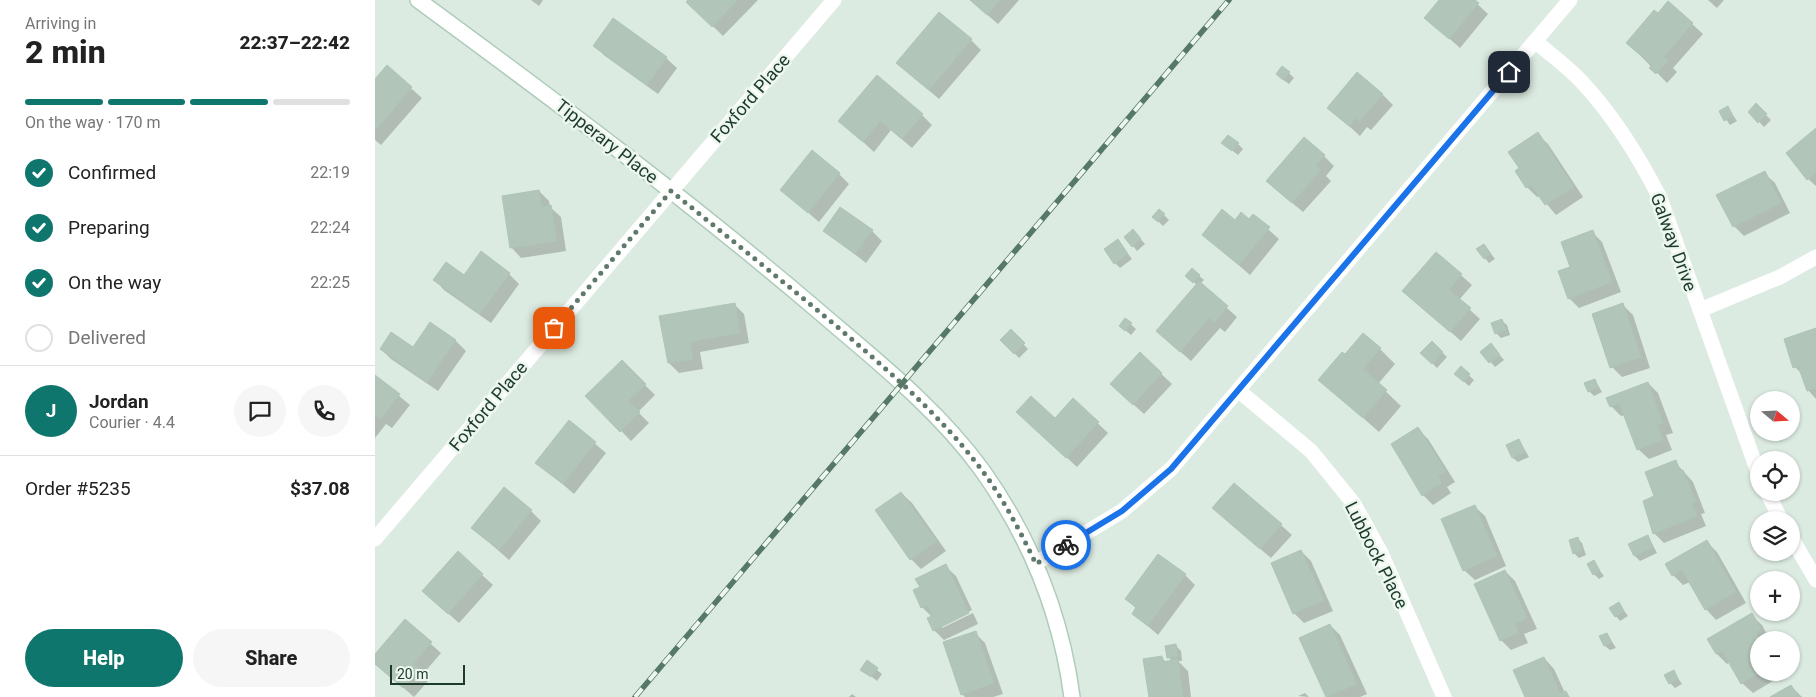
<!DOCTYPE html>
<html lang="en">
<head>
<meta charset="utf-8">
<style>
	body { margin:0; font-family:Roboto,sans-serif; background:#f6f6f6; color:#222; height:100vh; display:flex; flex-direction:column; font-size:19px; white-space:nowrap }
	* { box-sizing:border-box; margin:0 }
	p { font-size:16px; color:#767676 }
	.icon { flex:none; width:28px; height:28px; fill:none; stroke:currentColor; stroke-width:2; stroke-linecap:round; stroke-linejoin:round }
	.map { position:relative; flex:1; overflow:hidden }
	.side { display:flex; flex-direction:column; background:#fff; width:375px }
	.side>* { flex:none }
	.needle { width:32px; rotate:109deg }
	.controls { position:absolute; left:1375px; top:391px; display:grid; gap:10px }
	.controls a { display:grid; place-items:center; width:50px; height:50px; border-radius:50%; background:#fff; box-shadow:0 1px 4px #0004; font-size:25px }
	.scale { position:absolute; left:15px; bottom:12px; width:75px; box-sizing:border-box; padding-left:5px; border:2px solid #1c3b2b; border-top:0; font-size:14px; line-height:18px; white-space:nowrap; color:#1c3b2b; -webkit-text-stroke:4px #edf7ef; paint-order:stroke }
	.pin { position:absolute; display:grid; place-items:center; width:42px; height:42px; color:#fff; margin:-21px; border-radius:10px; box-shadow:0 2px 8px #0006 }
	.courier { position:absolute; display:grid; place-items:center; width:50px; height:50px; margin:-25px; border:4px solid #1a73e8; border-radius:50%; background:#fff; color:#222; box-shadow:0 1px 6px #0007 }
	.summary em { font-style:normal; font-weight:800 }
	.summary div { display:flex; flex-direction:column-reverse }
	.summary { display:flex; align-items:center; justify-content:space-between; height:85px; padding:0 25px }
	h1 { font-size:32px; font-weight:800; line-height:38px }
	.bar { display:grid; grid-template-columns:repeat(4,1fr); gap:8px 5px; align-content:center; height:60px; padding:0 25px }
	.bar i { height:6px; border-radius:4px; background:#e0e0e0 }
	.bar .current { background:#0f766e }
	.bar p { grid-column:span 4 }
	.line { display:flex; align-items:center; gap:12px; padding:0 25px; border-top:1px solid #e0e0e0 }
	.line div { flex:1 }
	.round { display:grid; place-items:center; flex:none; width:52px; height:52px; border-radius:26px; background:#f6f6f6 }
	ol { padding:0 25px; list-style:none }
	li { display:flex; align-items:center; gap:15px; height:55px }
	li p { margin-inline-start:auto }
	li .icon { padding:5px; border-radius:50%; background:#0f766e; color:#fff; stroke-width:4 }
	li:last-child { color:#767676 }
	li i { width:28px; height:28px; border:2px solid #e0e0e0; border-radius:50% }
	.action { display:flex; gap:10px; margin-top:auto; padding:10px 25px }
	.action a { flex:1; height:58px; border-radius:30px; background:#0f766e; color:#fff; font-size:20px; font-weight:800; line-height:58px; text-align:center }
	.action a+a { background:#f6f6f6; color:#222 }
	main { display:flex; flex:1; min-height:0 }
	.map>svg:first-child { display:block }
</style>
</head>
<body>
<main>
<section class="side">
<div class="summary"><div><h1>2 min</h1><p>Arriving in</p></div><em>22:37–22:42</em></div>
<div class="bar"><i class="current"></i><i class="current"></i><i class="current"></i><i></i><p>On the way · 170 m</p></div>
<ol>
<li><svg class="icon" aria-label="check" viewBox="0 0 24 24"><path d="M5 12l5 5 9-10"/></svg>Confirmed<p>22:19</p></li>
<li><svg class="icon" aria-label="check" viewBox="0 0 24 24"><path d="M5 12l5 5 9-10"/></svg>Preparing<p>22:24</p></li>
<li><svg class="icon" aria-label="check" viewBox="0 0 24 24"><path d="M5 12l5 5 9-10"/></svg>On the way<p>22:25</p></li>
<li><i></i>Delivered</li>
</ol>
<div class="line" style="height:90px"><b class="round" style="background:#0f766e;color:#fff">J</b><div><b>Jordan</b><p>Courier · 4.4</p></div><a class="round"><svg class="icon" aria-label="chat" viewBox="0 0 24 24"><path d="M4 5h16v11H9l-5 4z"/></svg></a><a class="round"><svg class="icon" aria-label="phone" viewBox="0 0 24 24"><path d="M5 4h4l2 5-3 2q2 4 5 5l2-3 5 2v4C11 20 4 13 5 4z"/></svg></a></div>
<div class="line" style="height:65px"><div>Order #5235</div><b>$37.08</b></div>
<div class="action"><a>Help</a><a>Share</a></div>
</section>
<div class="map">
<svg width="1441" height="697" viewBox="0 0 1441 697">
	<rect width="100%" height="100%" fill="#dcebe1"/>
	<path fill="#0003" d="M156,0H168L164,6Z
		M315,0H383L348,36L313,2Z
		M595,0H644L623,24Z
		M1066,0H1098L1113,14L1085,48L1051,18Z
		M1333,0H1349L1342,8Z
		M1293,2L1328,34L1298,68L1302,72L1292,83L1263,53L1283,15Z
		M596,40L606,50L564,99L533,73Z
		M220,46L291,58L302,68L283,94L230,56Z
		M12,67L47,98L6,145L0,140V81Z
		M914,73L919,78L914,84L907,79Z
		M1008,95L1018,105L996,130L992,127L985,136L954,108Z
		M1381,105L1396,120L1389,127L1375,112Z
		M1353,108L1362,121L1355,125L1346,112Z
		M547,115L557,125L537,148L516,130L499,152L465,121Z
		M1441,130V186L1433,179Z
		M1162,134L1173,144L1208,197L1181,215L1165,196L1162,197L1152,187L1142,172L1146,169Z
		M863,144L868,149L863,155L853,147Z
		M949,156L959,166L951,176L956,181L928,212L903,191Z
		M1389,173L1400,183L1415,213L1369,236L1359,226Z
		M464,174L474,184L444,222L407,190Z
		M164,191L174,201L175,207L186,217L191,251L146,258L136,247Z
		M789,215L794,220L788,226L779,217Z
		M878,216L904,239L875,275L829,235L861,221H874Z
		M450,231H497L507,241L491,263Z
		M758,231L770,244L762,251L758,246Z
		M1217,232L1227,242L1246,292L1204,308L1194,298L1197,267Z
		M747,246L757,259L745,268L740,263Z
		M1103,250H1113L1120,259L1114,263Z
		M1061,253L1097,285L1084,300L1105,319L1086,341L1029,291Z
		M817,270L829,280L825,284L862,317L850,332L845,328L816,361L793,341L822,285L812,276Z
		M134,274L144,284L116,323L69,290L59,279Z
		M359,304L369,314L374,343L325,352L328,369L304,373L294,363L286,317Z
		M1248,305L1258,315L1275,368L1247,377L1237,367Z
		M750,319L761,329L756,335L750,330Z
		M1127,321L1132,325L1135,335L1126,338L1121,333Z
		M56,324L81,341L91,351L63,391L16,359L6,349H38Z
		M1441,329V399L1433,390L1427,374L1420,367Z
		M636,331L653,349L644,358L627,340Z
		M1057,343L1072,357L1062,368L1047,353Z
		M1116,345L1129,360L1120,367L1107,352Z
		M1005,349L1020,364L1003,384L1026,406L1004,432L945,380L970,356Z
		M765,354L797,384L769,414L747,394Z
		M247,362L280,395L263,412L274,423L256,441L212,396Z
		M1086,368L1099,380L1094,386L1086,379Z
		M0,376L35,405L17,428L11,424L0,438Z
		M1220,380L1227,392L1219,396L1214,391Z
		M1273,383L1283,393L1298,433L1291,435L1297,450L1274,459L1263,449L1250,415L1246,416L1236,406Z
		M698,400L733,433L702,467L653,422L680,420Z
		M194,422L231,453L199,494L162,462Z
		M1043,429L1053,439L1080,482L1072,487L1076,493L1058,505L1048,495Z
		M1144,440L1154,457L1143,462L1138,458Z
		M1300,462L1318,482L1330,513L1326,514L1331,526L1289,543L1279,533L1281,497Z
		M860,484L917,535L896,558L849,518Z
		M526,493L537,503L571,551L546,569L536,559Z
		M1099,506L1110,516L1131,566L1100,580L1089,570Z
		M156,511L166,521L134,560L98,528Z
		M1273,536L1282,553L1265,561L1260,556Z
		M1202,538L1207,543L1211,555L1204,558L1199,553Z
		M1332,542L1342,552L1371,603L1341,620L1331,609L1315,582L1308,585L1298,575Z
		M926,551L936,561L958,611L929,623L919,613Z
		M83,553L118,585L84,623L59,601Z
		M1218,562L1229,576L1224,579L1219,574Z
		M570,566L581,576L597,610L567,625V628L598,613L603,624L569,640L559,630L557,617L547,607L546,588Z
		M1130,571L1140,581L1162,629L1149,634L1153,643L1136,650L1126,640Z
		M810,575L820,585L783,635L759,614L762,609L751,599Z
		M1244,604L1253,616L1245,621L1241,616Z
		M1376,615L1387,625L1395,640H1384V672H1413L1378,693L1367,683L1355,662L1352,664L1342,654L1334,639Z
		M30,621L66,653L48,674L54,680L39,697L0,663V656Z
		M955,625L965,635L992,694L985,697H952L925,638Z
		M600,633L610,643L628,694L618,697H590L587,694Z
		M1232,634L1241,648L1235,650L1230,646Z
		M801,646L806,651L807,661H803L813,671L816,697H775L786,657L791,662L797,661L793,657Z
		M1169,658L1179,669L1190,693L1195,697H1151Z
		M492,662L507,674L502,681L487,669Z
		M1298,671L1307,684L1300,688L1295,683Z
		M1416,686L1427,697H1398Z
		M930,693L934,697L923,696Z
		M477,694L481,697H474Z"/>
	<path fill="#b1c5b9" stroke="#aec5b6" d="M313,0H363L337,27L311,2Z
		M595,0H625L612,15Z
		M1064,0H1100L1104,3L1074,39L1049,18Z
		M1293,1L1318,23L1289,57L1293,61L1281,74L1274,68L1277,65L1251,43L1279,10L1283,13Z
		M564,12L597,39L554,90L521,63Z
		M238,18L292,57L272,85L218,46Z
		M12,65L37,87L0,131V79Z
		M907,66L915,72L908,80L901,74Z
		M982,72L1008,94L985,121L981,118L974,126L952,108Z
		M502,75L548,114L527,139L505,121L488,142L463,121Z
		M1381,103L1392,114L1383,123L1373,112Z
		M1353,106L1358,116L1349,121L1344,111Z
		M1441,128V173L1432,180L1411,153Z
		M1163,132L1199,187L1170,205L1156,185L1151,188L1140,171L1144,168L1133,152Z
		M853,135L864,143L857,151L846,143Z
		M929,137L950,155L941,165L946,170L917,203L891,181Z
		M437,150L465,173L433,213L405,190Z
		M1390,171L1406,203L1358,227L1341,195Z
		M164,190L167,207L176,205L182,241L135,248L127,196Z
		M465,207L498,230L480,254L448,231Z
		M784,209L790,214L783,222L777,217Z
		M847,209L860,220L866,212L874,219L878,214L895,227L864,265L827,235Z
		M758,229L766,239L757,247L749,237Z
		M1218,230L1237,282L1193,299L1183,271L1195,267L1186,242Z
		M743,239L753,254L739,264L729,249Z
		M1109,244L1116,254L1109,259L1101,249Z
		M106,251L135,273L105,314L58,280L71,262L89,275Z
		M1061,252L1087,274L1074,290L1096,308L1075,332L1027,291Z
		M817,268L825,275L818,283L810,276Z
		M824,281L853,306L839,323L834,318L805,352L781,331Z
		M360,303L365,333L315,342L318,359L293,363L284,316Z
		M1248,303L1266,357L1235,368L1217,314Z
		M750,318L757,323L750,331L744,326Z
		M1127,319L1131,330L1120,334L1116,323Z
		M55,322L81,340L52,382L5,349L16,332L38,347Z
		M1441,328V388L1432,391L1423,366L1418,368L1409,339Z
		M636,329L650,343L639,354L625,340Z
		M988,333L1006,348L988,369L1012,390L988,418L943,380L967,352L970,354Z
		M1057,341L1068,352L1057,364L1045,353Z
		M1116,343L1125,355L1114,363L1105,352Z
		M765,352L787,373L758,405L735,384Z
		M247,360L271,384L253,401L265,412L245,432L210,396Z
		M1086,366L1095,374L1089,382L1079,374Z
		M0,375L25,394L6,419L0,415Z
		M1220,379L1223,387L1213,392L1209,383Z
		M1273,382L1288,423L1282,425L1288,440L1262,450L1244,403L1235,407L1231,398Z
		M656,396L680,418L698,398L724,422L691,458L641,412Z
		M194,420L221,442L188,484L160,463Z
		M1043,427L1071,471L1063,476L1067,483L1047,496L1016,444Z
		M1144,439L1150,452L1137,458L1131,445Z
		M1301,460L1305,471L1308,470L1321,502L1317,504L1322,516L1278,534L1268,501L1279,496L1270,472Z
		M859,483L907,524L885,549L837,508Z
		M129,487L157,510L124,550L96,528Z
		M526,492L562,541L535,560L500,510Z
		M1100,505L1122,556L1088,571L1066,519Z
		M1273,535L1278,548L1259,556L1253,544Z
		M1203,537L1207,550L1198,554L1194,540Z
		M1332,540L1361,592L1330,610L1307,570L1297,576L1290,564Z
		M926,550L949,600L918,614L896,563Z
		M83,551L108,574L73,614L47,591Z
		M783,554L811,574L773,626L757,614L761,607L750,599Z
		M1219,560L1225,571L1218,575L1212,564Z
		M571,564L594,613L558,631L552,618L557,616L552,605L546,608L538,590L545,587L540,579Z
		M1130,570L1152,618L1140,624L1144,633L1125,641L1099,584Z
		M1244,602L1249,611L1240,617L1234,608Z
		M1377,613L1386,629L1381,632L1386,640H1384V672H1386L1366,684L1347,651L1341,654L1332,639Z
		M30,619L57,642L38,664L45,669L28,688L0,664V654Z
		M955,624L982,684L951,697L924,638Z
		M601,631L619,683L586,695L568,642Z
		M1232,633L1237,643L1229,646L1224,636Z
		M801,644L803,656L792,658L790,646Z
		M787,656L788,662L803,659L808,697H774L768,659Z
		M1169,657L1185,693L1191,691L1194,697H1150L1138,670Z
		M492,660L503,668L496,677L485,670Z
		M1299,670L1303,679L1294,684L1289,675Z
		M1416,685L1424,697H1395Z"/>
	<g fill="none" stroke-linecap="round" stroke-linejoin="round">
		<defs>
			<path id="secondary" d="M43,0C178,99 313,200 441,309C499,359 561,407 607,470C656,539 686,614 697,697"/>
		</defs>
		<use href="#secondary" stroke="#aeccba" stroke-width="18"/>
		<path stroke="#fff" stroke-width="15" d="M1160,41C1175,54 1193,67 1206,81C1239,116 1263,155 1285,198L1384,475
			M1325,310L1405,277L1441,257
			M864,391L936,451L979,504L1006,553L1069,697
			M1392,492L1406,520
			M1416,537L1441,580
			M0,539L459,0
			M661,563L747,511L796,469L1195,0"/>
		<use href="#secondary" stroke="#fff" stroke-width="15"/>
		<defs>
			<path id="rail" d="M260,697L854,0"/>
		</defs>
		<use href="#rail" stroke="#567866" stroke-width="5.5"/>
		<use href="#rail" stroke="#edf7ef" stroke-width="4" stroke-dasharray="11" stroke-linecap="butt"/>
	</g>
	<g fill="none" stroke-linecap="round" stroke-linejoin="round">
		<path stroke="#5f796b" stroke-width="5" stroke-dasharray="0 9" d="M179,328L296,191C353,237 410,283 466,330C516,373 566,416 606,469C628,498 645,531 661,564L691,545"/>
		<path stroke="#1a73e8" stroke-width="6" d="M691,545L747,511L796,469L1134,72"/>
	</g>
	<g text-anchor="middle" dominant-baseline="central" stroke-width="5" stroke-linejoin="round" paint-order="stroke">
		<g font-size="18" fill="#1c3b2b" stroke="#edf7ef">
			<text transform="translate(375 98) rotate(-49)">Foxford Place</text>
			<text transform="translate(232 141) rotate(38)">Tipperary Place</text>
			<text transform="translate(1299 242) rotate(70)">Galway Drive</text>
			<text transform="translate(113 406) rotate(-50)">Foxford Place</text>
			<text transform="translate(1002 555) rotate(63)">Lubbock Place</text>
		</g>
	</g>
</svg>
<div class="controls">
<a><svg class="needle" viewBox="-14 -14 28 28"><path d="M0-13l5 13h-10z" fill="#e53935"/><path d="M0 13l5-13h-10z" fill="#767676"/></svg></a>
<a><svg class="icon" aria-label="locate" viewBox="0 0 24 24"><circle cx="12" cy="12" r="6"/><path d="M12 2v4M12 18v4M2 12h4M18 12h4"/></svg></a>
<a><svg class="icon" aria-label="layers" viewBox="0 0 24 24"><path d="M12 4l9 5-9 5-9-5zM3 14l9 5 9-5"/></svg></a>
<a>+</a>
<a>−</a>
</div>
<div class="scale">20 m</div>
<div class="pin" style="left:179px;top:328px;background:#ea580c"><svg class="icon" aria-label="bag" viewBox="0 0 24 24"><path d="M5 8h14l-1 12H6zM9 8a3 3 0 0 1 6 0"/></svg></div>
<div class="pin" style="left:1134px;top:72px;background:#1f2937"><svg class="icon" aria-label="home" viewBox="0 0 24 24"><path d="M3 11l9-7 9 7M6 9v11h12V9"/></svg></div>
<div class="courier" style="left:691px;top:545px"><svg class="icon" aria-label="bike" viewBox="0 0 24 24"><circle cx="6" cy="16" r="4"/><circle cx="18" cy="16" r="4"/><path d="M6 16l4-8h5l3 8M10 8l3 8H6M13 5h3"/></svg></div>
</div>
</main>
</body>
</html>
